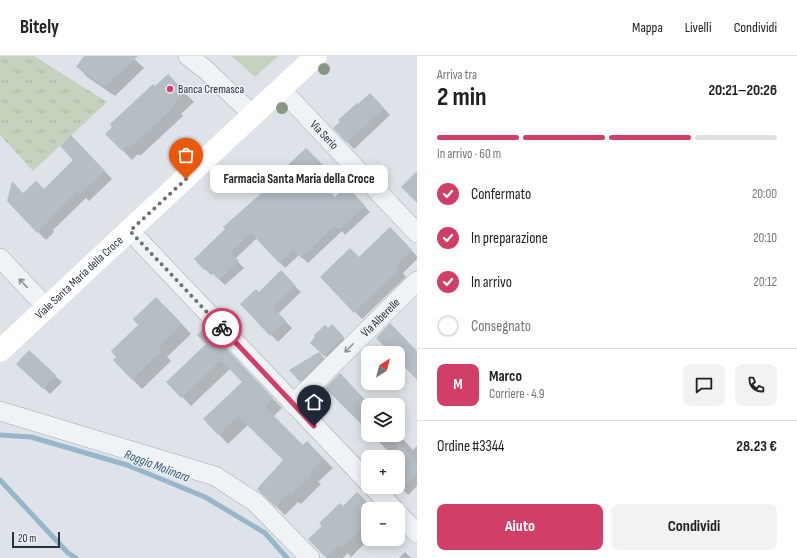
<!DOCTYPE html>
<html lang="it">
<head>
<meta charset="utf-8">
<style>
	body { margin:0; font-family:"Sofia Sans Condensed",sans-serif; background:#f2f2f2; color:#202124; height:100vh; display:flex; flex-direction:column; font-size:15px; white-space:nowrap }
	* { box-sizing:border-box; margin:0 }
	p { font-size:13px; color:#757577 }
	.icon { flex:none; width:22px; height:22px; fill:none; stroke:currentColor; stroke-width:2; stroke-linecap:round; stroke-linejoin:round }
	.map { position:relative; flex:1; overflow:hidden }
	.drawer { display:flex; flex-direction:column; background:#fff; width:380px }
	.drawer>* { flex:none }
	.needle { width:26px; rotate:36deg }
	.fabs { position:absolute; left:361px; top:290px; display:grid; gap:8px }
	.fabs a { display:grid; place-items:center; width:44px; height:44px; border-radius:8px; background:#fff; box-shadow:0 2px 10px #0003; font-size:20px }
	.scale { position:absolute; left:12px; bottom:10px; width:48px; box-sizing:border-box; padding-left:4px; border:2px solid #26333f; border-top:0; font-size:11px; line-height:14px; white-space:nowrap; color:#26333f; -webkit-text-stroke:3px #edf1f5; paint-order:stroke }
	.pin { position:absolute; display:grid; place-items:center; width:34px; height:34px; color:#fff; margin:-41px -17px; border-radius:50% 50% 50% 0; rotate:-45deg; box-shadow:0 0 4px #0007 }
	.pin .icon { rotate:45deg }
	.courier { position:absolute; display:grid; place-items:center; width:40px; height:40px; margin:-20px; border:3px solid #d13e68; border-radius:50%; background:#fff; color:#222; box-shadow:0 1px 5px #0007 }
	.bubble { position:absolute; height:28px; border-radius:8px; background:#fff; box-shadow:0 2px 10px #0003; font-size:13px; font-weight:700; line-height:28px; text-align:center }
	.headline em { font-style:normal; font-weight:700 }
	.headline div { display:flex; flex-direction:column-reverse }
	.headline { display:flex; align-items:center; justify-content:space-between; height:68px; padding:0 20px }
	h1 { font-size:26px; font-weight:700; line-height:30px }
	.bar { display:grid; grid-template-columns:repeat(4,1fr); gap:6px 4px; align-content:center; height:48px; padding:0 20px }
	.bar i { height:5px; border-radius:3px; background:#e0e0e0 }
	.bar .on { background:#d13e68 }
	.bar p { grid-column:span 4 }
	.line { display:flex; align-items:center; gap:10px; padding:0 20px; border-top:1px solid #e0e0e0 }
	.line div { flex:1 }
	.round { display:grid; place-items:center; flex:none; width:42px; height:42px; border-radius:8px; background:#f2f2f2 }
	ol { padding:0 20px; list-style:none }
	li { display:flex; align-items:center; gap:12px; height:44px }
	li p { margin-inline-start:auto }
	li .icon { padding:4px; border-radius:50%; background:#d13e68; color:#fff; stroke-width:4 }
	li:last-child { color:#757577 }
	li i { width:22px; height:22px; border:2px solid #e0e0e0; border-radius:50% }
	.cta { display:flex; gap:8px; margin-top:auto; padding:8px 20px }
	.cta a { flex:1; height:46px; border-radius:8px; background:#d13e68; color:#fff; font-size:16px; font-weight:700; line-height:46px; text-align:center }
	.cta a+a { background:#f2f2f2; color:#202124 }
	header { display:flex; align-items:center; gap:24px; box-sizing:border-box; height:56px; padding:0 20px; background:#fff; border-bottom:1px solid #e0e0e0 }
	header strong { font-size:19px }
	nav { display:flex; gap:22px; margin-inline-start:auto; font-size:14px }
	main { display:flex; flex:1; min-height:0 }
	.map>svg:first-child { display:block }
</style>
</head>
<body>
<header>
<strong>Bitely</strong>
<nav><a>Mappa</a><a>Livelli</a><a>Condividi</a></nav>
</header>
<main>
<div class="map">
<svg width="417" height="502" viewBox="0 0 417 502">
	<defs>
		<pattern id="grass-tufts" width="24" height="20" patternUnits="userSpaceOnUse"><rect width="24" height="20" fill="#c6d2be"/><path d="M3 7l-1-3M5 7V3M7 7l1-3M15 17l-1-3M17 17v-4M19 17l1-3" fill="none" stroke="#aab5a4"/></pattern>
	</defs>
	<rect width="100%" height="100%" fill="#dde3e8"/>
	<path fill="url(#grass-tufts)" d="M0,0H34L107,46L33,115L0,79Z"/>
	<path fill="#c6d2be" d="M232,0H278L255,21Z"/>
	<path fill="#0003" d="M85,0H131L144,12L115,40L87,21L78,11Z
		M177,29L194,46L181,58L183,60L140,100L138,98L132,104L107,78Z
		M377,45L390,59L354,93L334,72L358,50Z
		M79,88L112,123L89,145L86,142L53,174L54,176L46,184L8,145L23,138L44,134L75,104Z
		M306,93L333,121L323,130L335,142L347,131L370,156L345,179L342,175L308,207L299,199L285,212L257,182L235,203L244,212L225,229L213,217L211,219L195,203L274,127Z
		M390,173L417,200V203L403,217L406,221L362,263L321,221L359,203Z
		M281,216L301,236L278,258L292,272L278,286L242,248L259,237Z
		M166,251L191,278L167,301L171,305L142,333L132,323Z
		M332,270L349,288L331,306L312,287Z
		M215,282L282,352L273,361L303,390L307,386L333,412L318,426L321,428L301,448L298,446L285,459L258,433L284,404L248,369L228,388L204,363L244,326L231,312L191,350L168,326Z
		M319,297L330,309L307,331L301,325Z
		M24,314L55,320L62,326L50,338Z
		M398,378L413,394L417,390V430L408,439L398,428V401H394L372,379Z
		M343,451L373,453H368L369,483L351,501L348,497L343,502H327L309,483Z
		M405,496L411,502H399Z"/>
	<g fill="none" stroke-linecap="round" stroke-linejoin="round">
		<path stroke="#97b6c9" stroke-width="5" d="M0,379L31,381L127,409L205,441L265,477L287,502
			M0,424L68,497L76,502"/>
	</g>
	<path fill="#b5bdc5" d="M84,0H138L105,31L76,11Z
		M168,18L185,36L173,48L175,50L130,92L128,89L122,95L105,78L112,71L110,68L153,28L155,30Z
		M370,37L384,52L347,87L333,72L340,66L338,64L357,47L358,48Z
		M71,79L105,115L80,138L77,135L46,166L47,167L37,177L7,145L12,125L23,137L36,125L44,133L73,104L60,90Z
		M306,92L328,114L318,123L335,141L347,130L365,150L339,174L335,170L301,202L293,193L279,207L251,177L230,196L239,205L219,224L207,212L204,214L194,203L225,173L223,171L273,127L271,125Z
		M417,115V147L401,131Z
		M390,171L412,194L396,209L399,213L354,257L320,221L350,192L359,201Z
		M281,214L295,229L273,251L286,265L270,280L240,248L256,233L259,236Z
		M156,241L182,268L158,291L162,295L132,324L113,304L116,301L111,295L138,269L133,263Z
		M390,267L417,295V324L398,304V297H391L376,282Z
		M332,268L344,281L324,300L310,287L315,281L314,279L325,269L328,272Z
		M206,271L273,342L265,351L303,389L307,385L324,403L310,416L312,419L291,439L289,437L275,451L257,433L283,404L238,360L218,379L203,363L242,326L221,304L181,342L166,326L206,288L197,279Z
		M29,294L56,319L43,333L16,308Z
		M319,296L324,302L300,326L289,314Z
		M340,317L368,347V375L325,332Z
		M398,385L417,405V417L398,436Z
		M357,436L374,453H368V459L361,466L365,469L341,492L338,489L325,501L308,483L322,470L319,467L340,447L343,450Z"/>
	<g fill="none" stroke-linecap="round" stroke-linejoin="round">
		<defs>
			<g id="minor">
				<path d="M188,0L206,14L253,59"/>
				<path id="s1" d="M281,33L417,177"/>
				<path d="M130,175L368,426"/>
				<path d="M0,202L47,252"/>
				<path id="s2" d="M293,348L417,225"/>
				<path d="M0,355L215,420L255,446L310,502"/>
				<path d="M373,431L394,453"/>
				<path d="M398,458L417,477"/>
			</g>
		</defs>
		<use href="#minor" stroke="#a2abb2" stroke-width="20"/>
		<use href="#minor" stroke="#f0f3f6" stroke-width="19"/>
		<path stroke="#fff" stroke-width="22" id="s3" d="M0,295L316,0"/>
	</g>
	<g fill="#879884">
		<circle cx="324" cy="13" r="6"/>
		<circle cx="282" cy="52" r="6"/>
	</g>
	<defs><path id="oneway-shaft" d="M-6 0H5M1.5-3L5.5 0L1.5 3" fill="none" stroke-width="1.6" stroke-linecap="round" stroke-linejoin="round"/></defs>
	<g stroke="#8b939a">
		<use href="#oneway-shaft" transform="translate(23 227) rotate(-133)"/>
		<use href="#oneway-shaft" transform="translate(349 292) rotate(135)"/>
	</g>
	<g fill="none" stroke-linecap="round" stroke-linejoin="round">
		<path stroke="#66717a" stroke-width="4" stroke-dasharray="0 7.2" d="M186,123L130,175L222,272"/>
		<path stroke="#d13e68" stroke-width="5" d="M222,272L314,370"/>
	</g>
	<circle fill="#d13e68" stroke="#edf1f5" stroke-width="1.5" cx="170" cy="33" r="4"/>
	<g text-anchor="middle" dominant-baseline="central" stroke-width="3" stroke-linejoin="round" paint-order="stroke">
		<g font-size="12" fill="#26333f" stroke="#edf1f5" text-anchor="start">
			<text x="178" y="33">Banca Cremasca</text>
		</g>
		<g font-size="12" fill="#26333f" stroke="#edf1f5">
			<text stroke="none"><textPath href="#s1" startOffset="63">Via Serio</textPath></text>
			<text stroke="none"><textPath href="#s3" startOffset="108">Viale Santa Maria della Croce</textPath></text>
			<text stroke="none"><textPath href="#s2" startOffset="123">Via Alberelle</textPath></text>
		</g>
		<g font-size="13" font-style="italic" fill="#305773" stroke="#edf1f5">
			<text transform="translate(157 410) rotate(21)">Roggia Molinara</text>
		</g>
	</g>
</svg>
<div class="fabs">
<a><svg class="needle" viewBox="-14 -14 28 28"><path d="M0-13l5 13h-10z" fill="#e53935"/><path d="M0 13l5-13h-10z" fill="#757577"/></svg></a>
<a><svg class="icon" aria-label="layers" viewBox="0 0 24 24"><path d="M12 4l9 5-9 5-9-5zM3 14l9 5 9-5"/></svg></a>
<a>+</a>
<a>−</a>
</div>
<div class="scale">20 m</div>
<div class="pin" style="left:186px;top:123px;background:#ea580c"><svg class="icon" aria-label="bag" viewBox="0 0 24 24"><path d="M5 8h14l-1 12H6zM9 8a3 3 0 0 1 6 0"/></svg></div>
<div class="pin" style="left:314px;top:370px;background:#1f2937"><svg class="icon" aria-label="home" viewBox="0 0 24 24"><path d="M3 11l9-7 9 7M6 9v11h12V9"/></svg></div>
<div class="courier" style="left:222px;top:272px"><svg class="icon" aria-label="bike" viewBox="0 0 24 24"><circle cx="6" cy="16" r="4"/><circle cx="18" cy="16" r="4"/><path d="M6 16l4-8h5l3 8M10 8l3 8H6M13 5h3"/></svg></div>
<div class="bubble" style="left:210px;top:109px;width:178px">Farmacia Santa Maria della Croce</div>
</div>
<section class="drawer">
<div class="headline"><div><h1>2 min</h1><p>Arriva tra</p></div><em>20:21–20:26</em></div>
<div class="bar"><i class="on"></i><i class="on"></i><i class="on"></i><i></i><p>In arrivo · 60 m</p></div>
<ol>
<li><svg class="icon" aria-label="check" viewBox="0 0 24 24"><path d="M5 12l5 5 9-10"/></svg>Confermato<p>20:00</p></li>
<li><svg class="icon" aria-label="check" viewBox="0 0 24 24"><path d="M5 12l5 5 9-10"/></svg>In preparazione<p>20:10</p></li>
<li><svg class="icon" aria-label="check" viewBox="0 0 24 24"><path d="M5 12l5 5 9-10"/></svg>In arrivo<p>20:12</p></li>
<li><i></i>Consegnato</li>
</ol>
<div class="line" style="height:72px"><b class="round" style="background:#d13e68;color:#fff">M</b><div><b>Marco</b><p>Corriere · 4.9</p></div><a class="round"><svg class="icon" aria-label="chat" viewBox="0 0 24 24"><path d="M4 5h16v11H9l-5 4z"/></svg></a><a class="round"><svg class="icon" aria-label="phone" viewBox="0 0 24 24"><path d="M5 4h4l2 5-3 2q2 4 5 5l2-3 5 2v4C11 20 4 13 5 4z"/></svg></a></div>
<div class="line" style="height:52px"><div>Ordine #3344</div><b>28.23 €</b></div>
<div class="cta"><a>Aiuto</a><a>Condividi</a></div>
</section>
</main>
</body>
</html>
